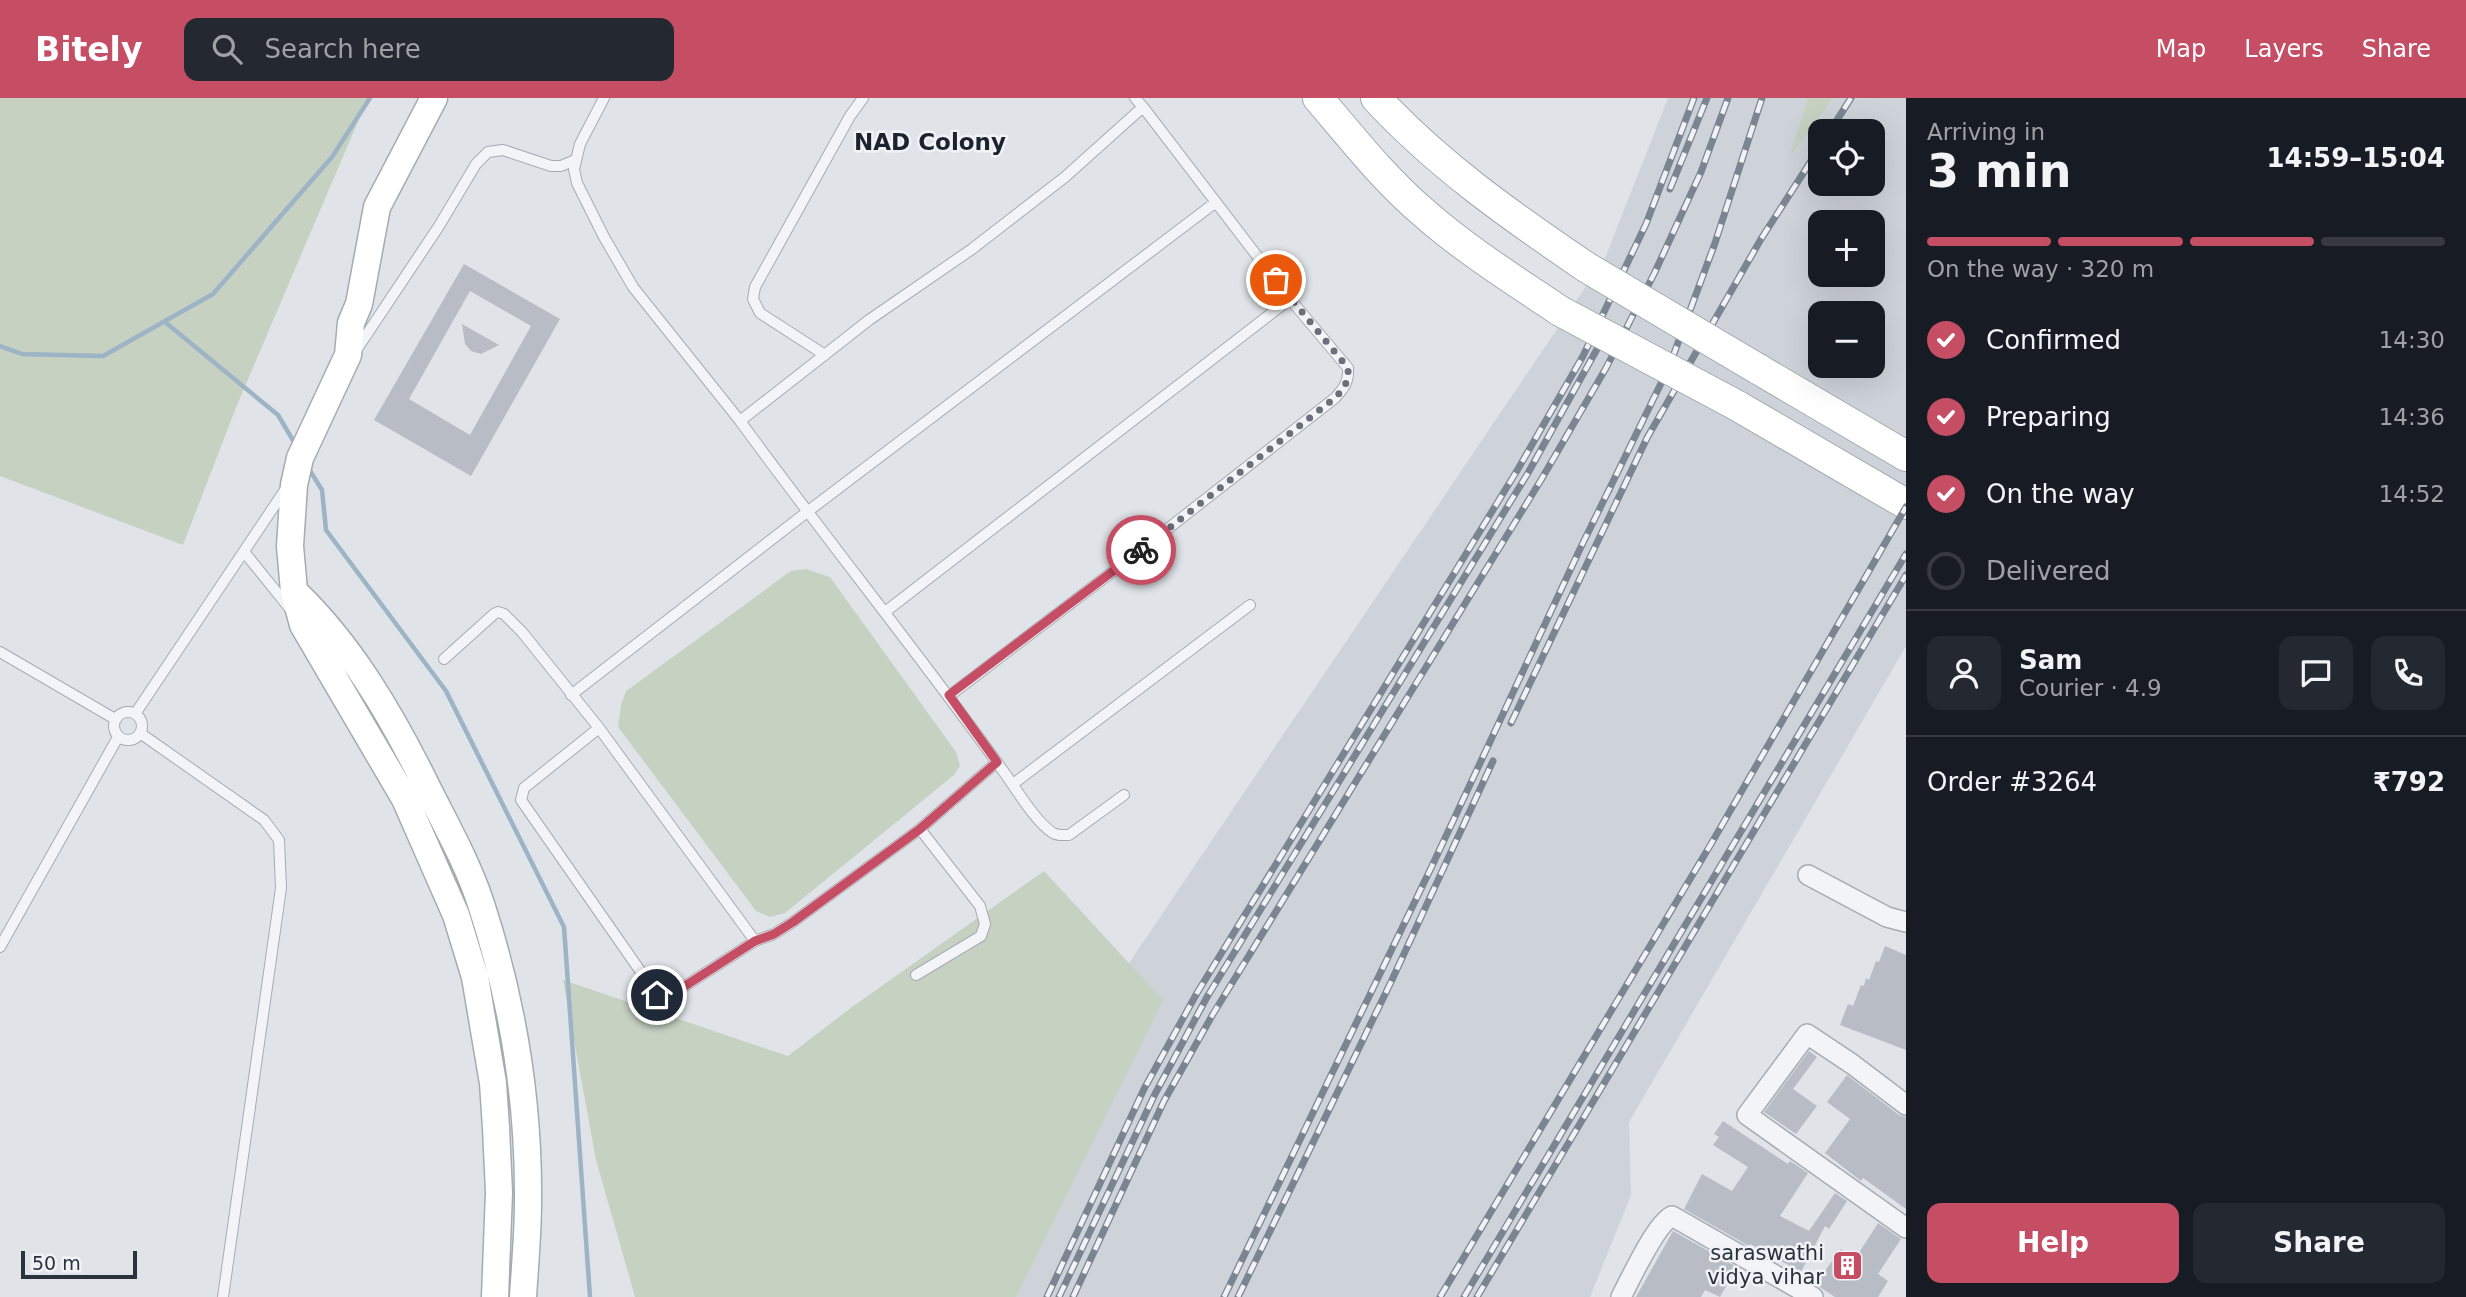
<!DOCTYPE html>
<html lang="en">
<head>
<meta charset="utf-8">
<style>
	body { margin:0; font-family:"DejaVu Sans",sans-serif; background:#242831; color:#f1f3f6; height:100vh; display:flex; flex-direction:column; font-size:26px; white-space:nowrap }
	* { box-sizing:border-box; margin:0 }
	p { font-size:23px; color:#9ea1a6 }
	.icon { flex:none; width:38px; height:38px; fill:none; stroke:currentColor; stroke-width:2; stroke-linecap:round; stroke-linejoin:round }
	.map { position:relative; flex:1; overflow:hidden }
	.panel { display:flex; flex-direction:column; background:#171b24; width:560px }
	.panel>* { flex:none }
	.fabs { position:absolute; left:1808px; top:21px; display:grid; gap:14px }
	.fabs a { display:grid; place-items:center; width:77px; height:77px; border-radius:14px; background:#171b24; box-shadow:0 7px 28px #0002; font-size:35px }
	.scale { position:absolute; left:21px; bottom:18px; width:116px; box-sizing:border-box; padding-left:7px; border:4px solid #2a323e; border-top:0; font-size:19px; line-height:24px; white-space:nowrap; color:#2a323e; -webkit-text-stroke:5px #f0f2f6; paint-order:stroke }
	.pin { position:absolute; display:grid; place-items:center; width:60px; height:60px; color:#fff; margin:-30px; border:4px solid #fff; border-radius:50%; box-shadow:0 2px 7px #0007 }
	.courier { position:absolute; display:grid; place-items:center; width:70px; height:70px; margin:-35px; border:5px solid #c54d64; border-radius:50%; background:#fff; color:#222; box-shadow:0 2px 9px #0007 }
	.headline em { font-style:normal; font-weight:800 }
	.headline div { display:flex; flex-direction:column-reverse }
	.headline { display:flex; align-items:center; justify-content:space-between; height:119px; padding:0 21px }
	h1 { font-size:46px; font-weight:800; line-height:52px }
	.bar { display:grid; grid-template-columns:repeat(4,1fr); gap:10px 7px; align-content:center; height:84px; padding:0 21px }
	.bar i { height:9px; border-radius:5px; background:#363941 }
	.bar .current { background:#c54d64 }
	.bar p { grid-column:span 4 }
	.line { display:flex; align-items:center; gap:18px; padding:0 21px; border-top:2px solid #363941 }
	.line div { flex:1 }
	.round { display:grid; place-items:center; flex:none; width:74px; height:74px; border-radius:14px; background:#242831 }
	ol { padding:0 21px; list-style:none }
	li { display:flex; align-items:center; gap:21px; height:77px }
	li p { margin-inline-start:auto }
	li .icon { padding:7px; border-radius:50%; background:#c54d64; color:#fff; stroke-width:4 }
	li:last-child { color:#9ea1a6 }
	li i { width:38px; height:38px; border:4px solid #363941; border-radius:50% }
	.primary-button { display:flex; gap:14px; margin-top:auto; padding:14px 21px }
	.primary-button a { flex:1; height:80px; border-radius:14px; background:#c54d64; color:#fff; font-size:28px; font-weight:800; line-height:80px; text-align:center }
	.primary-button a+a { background:#242831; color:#f1f3f6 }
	header { display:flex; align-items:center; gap:42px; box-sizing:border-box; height:98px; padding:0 35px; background:#c54d64; color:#fff }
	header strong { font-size:33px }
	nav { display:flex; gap:38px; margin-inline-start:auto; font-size:24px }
	.search { width:490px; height:63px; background:#242831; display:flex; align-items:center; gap:18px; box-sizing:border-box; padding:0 24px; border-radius:14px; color:#9ea1a6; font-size:26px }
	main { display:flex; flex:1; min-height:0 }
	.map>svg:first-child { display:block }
</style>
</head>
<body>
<header>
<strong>Bitely</strong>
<div class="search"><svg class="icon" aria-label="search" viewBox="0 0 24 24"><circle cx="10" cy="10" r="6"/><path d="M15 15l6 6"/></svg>Search here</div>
<nav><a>Map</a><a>Layers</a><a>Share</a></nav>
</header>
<main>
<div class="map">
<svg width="1906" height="1199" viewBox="0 0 1906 1199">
	<rect width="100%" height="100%" fill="#e0e4e8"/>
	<path fill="#ced3da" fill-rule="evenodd" d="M1668,0H1906V548L1629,1024L1631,1097L1590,1199H951L1077,942L1605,160ZM1820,33H1872V86H1820ZM1820,124H1872V177H1820ZM1820,215H1872V268H1820Z"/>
	<path fill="#c6d1c2" d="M0,0H368L237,307L183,447L0,378Z
		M1808,0H1833L1791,57L1790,56Z
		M806,471L830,479L956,654L960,668L954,677L785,815L770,819L756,813L618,629L621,607L626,593L791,473Z
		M1044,773L1163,902L1016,1199H635L596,1062L563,882L788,958L852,909Z"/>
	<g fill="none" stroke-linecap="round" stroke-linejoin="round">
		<path stroke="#9db3c6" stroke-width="4.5" d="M165,224L278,317L294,344
			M0,248L22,256L103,258L213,196L332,59L370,0
			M309,371L322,392L326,432L446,593L564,829L590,1199"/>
	</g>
	<path fill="#b8bdc5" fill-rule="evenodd" d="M464,166L560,221L471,378L374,322ZM470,193L531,228L470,337L409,301Z
		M462,226L499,247L481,256L471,253L465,246Z
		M1885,848L1906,857V952L1840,927L1848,906L1853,908L1861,887L1864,888L1866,880L1869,882L1876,863L1879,864Z
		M1809,953L1817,959L1793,991L1817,1008L1796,1036L1764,1014Z
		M1847,977L1899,1017L1906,1019V1111L1863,1080L1861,1083L1825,1055L1850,1021L1827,1004Z
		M1723,1023L1788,1066L1790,1063L1808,1075L1780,1118L1809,1133L1835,1095L1847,1103L1829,1131L1825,1128L1801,1174L1750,1146L1749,1148L1684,1111L1702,1076L1732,1093L1748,1069L1713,1047L1719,1039L1714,1036Z
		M1878,1125L1901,1141L1878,1176L1888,1183L1878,1199H1835L1815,1186L1841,1151L1855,1161Z
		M1673,1133L1737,1169L1720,1199L1705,1192L1701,1199H1636Z"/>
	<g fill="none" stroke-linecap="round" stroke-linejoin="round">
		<defs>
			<path id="lane" d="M604,0L580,46L574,71L577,85L604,139L633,189L740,323
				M357,251L439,128L476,66L488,54L503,52L551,68H561L575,62
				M825,257L760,215L753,201L755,189L850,18L863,0
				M245,455L291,512
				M885,514L1290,201
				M0,554L115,621
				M444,561L494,516L498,514L504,516L522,534L599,630L755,843L774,836L793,824L920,731L997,664
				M571,597L807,414L1216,104
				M949,598L1124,465L1335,300C1344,290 1349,284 1348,270L1290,201L1143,9
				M114 628a14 14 0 1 1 28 0a14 14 0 1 1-28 0Z
				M135,616L287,389
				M599,630L524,690L521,702L657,897H671L755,843
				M140,635L264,722L279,742L281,790L223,1199
				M1013,686L1250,507
				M1124,697L1069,737C1063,737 1058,738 1053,735C1036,724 1018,694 1006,677C920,557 827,442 740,323L869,222L972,151L1065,79L1143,9L1135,0
				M0,849L118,639
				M916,877L981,838L985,826L980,808L920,731"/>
			<path id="street" d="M1808,777L1887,819L1906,824
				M1906,1007L1852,966L1807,936L1747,1017L1906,1130
				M1621,1199C1631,1180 1655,1127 1672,1118L1813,1199"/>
			<path id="secondary" d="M434,0L377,109L359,206L351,225L348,257L300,360L294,387L290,448L294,493L303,527L405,701L456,817L475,879L493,985L496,1030L499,1094L495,1199
				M295,494C350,547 389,613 423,681C443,722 467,763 481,806C512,901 529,1004 528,1104C528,1135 525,1167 523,1199"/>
			<path id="primary" d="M1318,0C1352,40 1384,81 1424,115C1466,152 1514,182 1560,213
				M1376,0C1438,67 1511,118 1586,169
				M1758,271L1906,358
				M1736,307L1906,406"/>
		</defs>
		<use href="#lane" stroke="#a6abb2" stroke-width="12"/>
		<use href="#street" stroke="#a6abb2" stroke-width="22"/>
		<use href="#secondary" stroke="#a6abb2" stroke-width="29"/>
		<use href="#primary" stroke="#a0a9b3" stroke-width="32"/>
		<use href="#lane" stroke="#f3f4f7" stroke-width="10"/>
		<use href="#street" stroke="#f3f4f7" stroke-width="19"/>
		<use href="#secondary" stroke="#fff" stroke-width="26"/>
		<use href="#primary" stroke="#fff" stroke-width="30"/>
		<defs>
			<path id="rail" d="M1830,33L1851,0
				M1670,91L1707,0
				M1511,625L1647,340L1761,141L1820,49
				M1047,1199L1144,991L1197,895L1518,371L1583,258L1646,126L1694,0
				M1059,1199L1155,996L1207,899L1528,375L1606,235
				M1073,1199L1164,1003L1213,916L1541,382L1606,270L1654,176L1701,74L1728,0
				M1224,1199L1432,768L1580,451L1669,269L1715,145L1762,0
				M1238,1199L1391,884L1493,663
				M1440,1199L1711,746L1906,409
				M1464,1199L1906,456
				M1477,1199L1906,477"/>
		</defs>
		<use href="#rail" stroke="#7b8491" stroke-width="7"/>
		<use href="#rail" stroke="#f0f2f6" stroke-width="4.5" stroke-dasharray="13" stroke-linecap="butt"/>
		<defs>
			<path id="primary-bridge" d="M1586,169L1758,271
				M1560,213L1736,307"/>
		</defs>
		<use href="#primary-bridge" stroke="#a0a9b3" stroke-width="32" stroke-linecap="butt"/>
		<use href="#primary-bridge" stroke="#fff" stroke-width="30"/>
	</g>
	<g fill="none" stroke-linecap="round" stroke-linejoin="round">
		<path stroke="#6a707a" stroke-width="7" stroke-dasharray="0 12.6" d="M1141,452L1335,300C1344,290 1349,284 1348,270L1276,182"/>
		<path stroke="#c54d64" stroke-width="9" d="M657,897H671L755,843L774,836L793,824L920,731L997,664L949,597L1141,452"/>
	</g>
	<defs>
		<symbol id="building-square" viewBox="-11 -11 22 22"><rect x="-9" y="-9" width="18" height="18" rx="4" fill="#c54d64" stroke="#f0f2f6"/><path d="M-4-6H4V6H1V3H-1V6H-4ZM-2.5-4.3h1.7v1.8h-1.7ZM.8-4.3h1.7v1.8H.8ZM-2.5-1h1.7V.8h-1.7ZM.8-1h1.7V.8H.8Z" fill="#fff"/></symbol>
	</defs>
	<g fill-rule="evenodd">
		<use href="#building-square" x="1830" y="1150" width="35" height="35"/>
	</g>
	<g text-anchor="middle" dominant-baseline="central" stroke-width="5" stroke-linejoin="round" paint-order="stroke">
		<g font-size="21" fill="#2a323e" stroke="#f0f2f6" text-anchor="end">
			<text x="1824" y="1155">saraswathi<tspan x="1824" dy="24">vidya vihar</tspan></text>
		</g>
		<g font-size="23" font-weight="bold" fill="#1c232f" stroke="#f0f2f6">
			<text x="930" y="44">NAD Colony</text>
		</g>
	</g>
</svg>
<div class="fabs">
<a><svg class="icon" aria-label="locate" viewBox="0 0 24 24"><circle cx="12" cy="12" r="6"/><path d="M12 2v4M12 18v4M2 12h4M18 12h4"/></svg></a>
<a>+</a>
<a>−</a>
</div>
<div class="scale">50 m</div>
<div class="pin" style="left:1276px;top:182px;background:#ea580c"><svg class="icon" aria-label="bag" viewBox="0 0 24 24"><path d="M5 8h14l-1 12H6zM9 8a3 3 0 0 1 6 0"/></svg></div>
<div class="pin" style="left:657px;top:897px;background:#1f2937"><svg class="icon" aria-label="home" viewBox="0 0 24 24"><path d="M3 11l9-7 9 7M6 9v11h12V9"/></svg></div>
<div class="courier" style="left:1141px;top:452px"><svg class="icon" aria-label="bike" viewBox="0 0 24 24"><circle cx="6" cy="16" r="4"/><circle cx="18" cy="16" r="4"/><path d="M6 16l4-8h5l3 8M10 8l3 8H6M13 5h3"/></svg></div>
</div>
<section class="panel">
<div class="headline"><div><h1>3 min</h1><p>Arriving in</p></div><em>14:59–15:04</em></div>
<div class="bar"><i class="current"></i><i class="current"></i><i class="current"></i><i></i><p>On the way · 320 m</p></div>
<ol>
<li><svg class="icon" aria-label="check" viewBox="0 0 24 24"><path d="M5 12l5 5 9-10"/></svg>Confirmed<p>14:30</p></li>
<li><svg class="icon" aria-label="check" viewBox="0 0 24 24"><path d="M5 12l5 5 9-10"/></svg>Preparing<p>14:36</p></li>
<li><svg class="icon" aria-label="check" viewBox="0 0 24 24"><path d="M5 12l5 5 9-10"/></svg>On the way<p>14:52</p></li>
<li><i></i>Delivered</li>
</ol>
<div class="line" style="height:126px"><a class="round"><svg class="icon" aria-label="person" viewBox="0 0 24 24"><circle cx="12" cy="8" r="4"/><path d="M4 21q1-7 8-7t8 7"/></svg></a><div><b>Sam</b><p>Courier · 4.9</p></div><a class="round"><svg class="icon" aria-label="chat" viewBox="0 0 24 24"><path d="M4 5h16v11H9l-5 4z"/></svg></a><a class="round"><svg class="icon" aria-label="phone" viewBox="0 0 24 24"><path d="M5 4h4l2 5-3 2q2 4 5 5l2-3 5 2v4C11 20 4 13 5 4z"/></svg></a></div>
<div class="line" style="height:91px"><div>Order #3264</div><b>₹792</b></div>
<div class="primary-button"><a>Help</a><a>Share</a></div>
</section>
</main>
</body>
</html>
